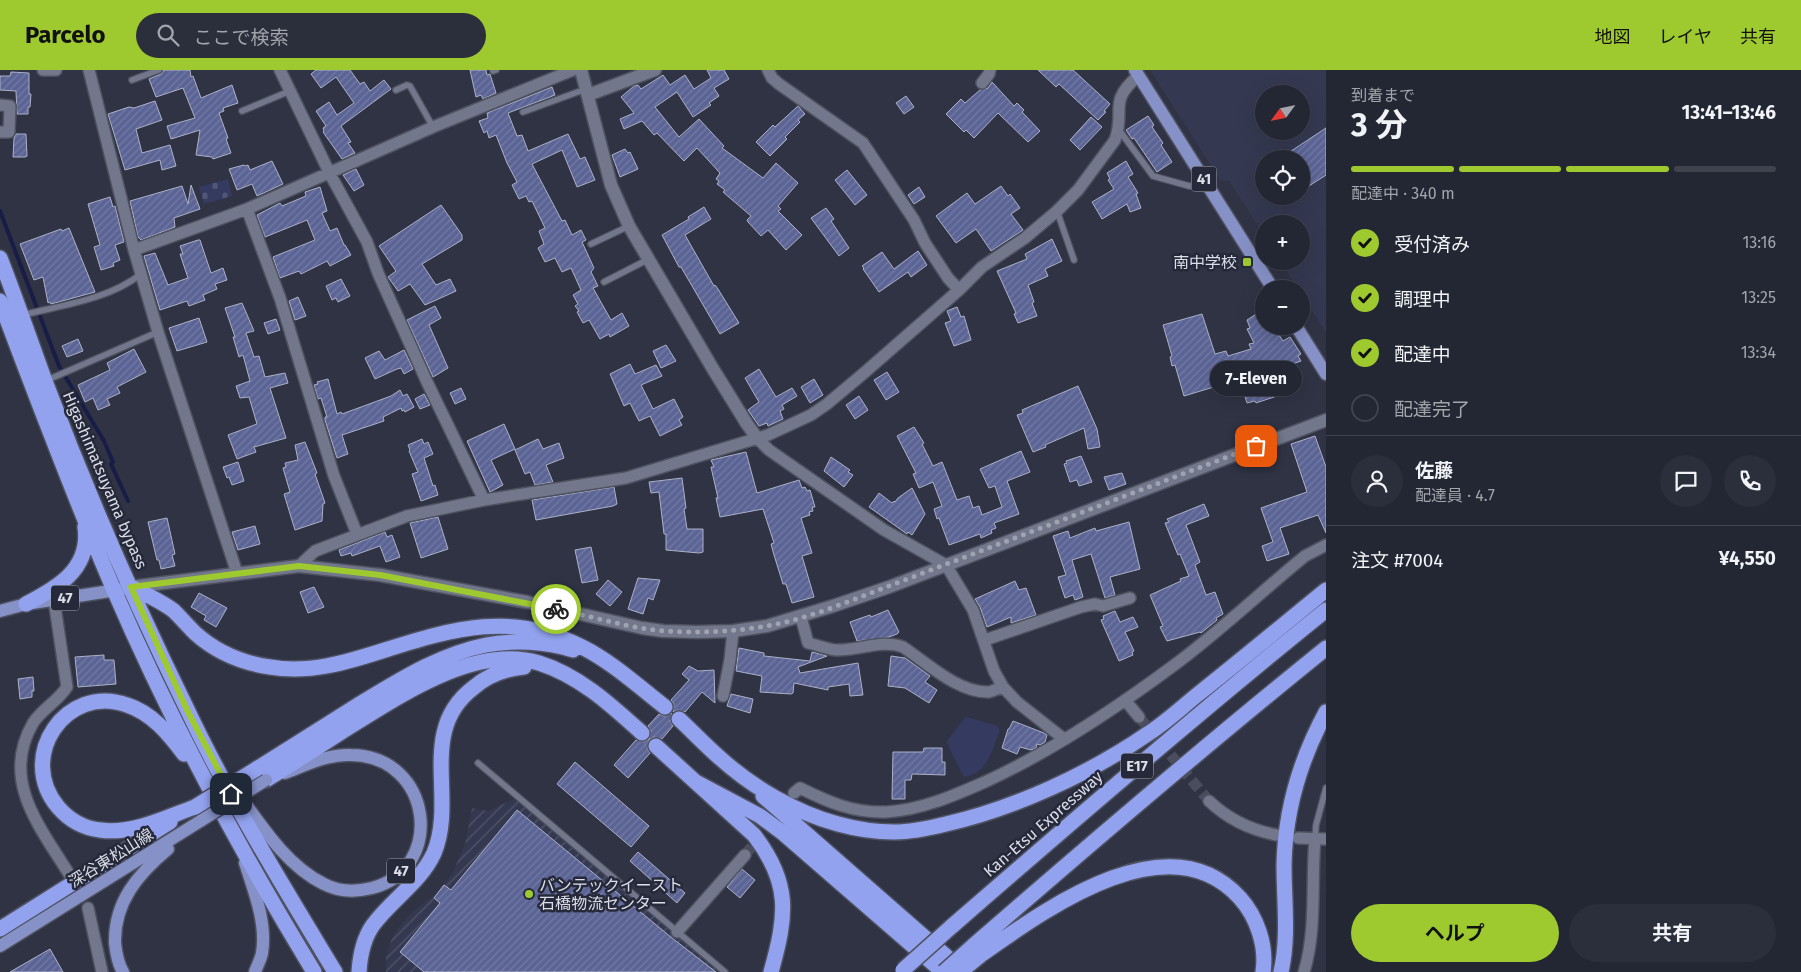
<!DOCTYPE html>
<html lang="ja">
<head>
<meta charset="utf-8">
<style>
	body { margin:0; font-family:"Fira Sans","Noto Sans JP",sans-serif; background:#2b2e3b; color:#f1f3f6; height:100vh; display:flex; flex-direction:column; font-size:19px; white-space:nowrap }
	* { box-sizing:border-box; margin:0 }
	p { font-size:16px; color:#a3a5ac }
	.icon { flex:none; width:28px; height:28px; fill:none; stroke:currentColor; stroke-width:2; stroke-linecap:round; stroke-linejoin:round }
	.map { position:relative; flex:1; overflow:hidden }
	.details { display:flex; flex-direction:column; background:#232633; width:475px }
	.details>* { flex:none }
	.needle { width:32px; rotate:237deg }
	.controls { position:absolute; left:1255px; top:15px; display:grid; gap:10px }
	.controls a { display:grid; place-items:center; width:55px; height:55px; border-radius:50%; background:#232633; box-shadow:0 5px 20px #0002,0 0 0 1px #40434e; font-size:25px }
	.pin { position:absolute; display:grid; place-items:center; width:42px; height:42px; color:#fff; margin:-21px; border-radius:10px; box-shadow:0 2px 8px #0006 }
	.courier { position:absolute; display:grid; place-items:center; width:50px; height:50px; margin:-25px; border:4px solid #9eca2f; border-radius:50%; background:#fff; color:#222; box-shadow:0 1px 6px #0007 }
	.bubble { position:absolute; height:35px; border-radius:18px; background:#232633; box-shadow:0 5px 20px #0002,0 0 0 1px #40434e; font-size:16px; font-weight:700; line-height:35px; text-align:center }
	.overview em { font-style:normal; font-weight:700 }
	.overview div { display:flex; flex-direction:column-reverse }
	.overview { display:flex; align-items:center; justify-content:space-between; height:85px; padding:0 25px }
	h1 { font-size:32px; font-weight:700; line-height:38px }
	.bar { display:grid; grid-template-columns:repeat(4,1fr); gap:8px 5px; align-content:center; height:60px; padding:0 25px }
	.bar i { height:6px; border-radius:4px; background:#40434e }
	.bar .active { background:#9eca2f }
	.bar p { grid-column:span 4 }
	.line { display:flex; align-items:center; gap:12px; padding:0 25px; border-top:1px solid #40434e }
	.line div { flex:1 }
	.round { display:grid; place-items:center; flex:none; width:52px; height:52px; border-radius:26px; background:#2b2e3b }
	ol { padding:0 25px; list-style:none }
	li { display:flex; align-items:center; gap:15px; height:55px }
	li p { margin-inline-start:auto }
	li .icon { padding:5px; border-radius:50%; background:#9eca2f; color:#111; stroke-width:4 }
	li:last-child { color:#a3a5ac }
	li i { width:28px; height:28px; border:2px solid #40434e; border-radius:50% }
	.button { display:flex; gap:10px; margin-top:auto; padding:10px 25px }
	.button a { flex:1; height:58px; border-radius:30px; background:#9eca2f; color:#111; font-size:20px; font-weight:700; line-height:58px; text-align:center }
	.button a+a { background:#2b2e3b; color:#f1f3f6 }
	header { display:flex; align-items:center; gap:30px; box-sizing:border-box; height:70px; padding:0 25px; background:#9eca2f; color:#111 }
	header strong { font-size:24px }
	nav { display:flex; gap:28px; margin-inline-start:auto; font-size:18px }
	.search { width:350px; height:45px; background:#2b2e3b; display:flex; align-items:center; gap:12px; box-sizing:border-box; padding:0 18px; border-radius:28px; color:#a3a5ac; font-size:19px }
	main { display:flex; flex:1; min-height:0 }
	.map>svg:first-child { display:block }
</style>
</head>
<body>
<header>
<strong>Parcelo</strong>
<div class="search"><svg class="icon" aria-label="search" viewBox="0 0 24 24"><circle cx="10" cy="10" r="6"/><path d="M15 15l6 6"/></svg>ここで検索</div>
<nav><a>地図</a><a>レイヤ</a><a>共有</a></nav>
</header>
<main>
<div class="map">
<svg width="1326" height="902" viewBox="0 0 1326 902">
	<defs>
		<pattern id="industrial-furrows" width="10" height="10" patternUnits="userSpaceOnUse" patternTransform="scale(1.25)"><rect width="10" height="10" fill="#343951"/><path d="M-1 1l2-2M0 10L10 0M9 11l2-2" fill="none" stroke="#51556a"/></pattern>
		<pattern id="cemetery-stones" width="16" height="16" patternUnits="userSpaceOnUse" patternTransform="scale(1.25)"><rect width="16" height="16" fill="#353b60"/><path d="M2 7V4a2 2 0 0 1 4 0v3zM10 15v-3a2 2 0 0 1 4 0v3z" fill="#525777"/></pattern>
		<pattern id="building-hatch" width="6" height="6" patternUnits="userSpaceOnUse" patternTransform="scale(1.25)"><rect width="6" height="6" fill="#5b6495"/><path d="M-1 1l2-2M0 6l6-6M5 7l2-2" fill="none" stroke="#727aa4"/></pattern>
	</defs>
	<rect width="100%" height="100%" fill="#2f3344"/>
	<path fill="#343951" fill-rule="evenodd" d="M1150,0H1326V262L1301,225V219H1298L1280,191H1301V154H1264V165L1229,111L1220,110ZM1264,24H1301V61H1264ZM1264,89H1301V126H1264Z"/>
	<path fill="url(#industrial-furrows)" d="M516,728L720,902H386V886L393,865L409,845L433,826L452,804L465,774L472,738L488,741Z"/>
	<path fill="#353b60" d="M966,647L995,655L999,658C1000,664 997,667 995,673C990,689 982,704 964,707L949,678L947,671L963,650Z"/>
	<path fill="url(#cemetery-stones)" d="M228,109L232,126L204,134L199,117Z"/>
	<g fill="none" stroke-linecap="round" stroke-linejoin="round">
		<path stroke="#181d47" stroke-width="4" d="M0,141L59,296L104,371L113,392L111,394L128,431"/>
	</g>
	<path fill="url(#building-hatch)" stroke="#acb1c7" d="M164,0H190L191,7L193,6L201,28L232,15L238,33L223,38L224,41L219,43L228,68L226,69L231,83L213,89L212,87L196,85L200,60L171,69L167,56L195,48L183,18L156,27L149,9L161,4Z
		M316,0H350L360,14L364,12L370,21L384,10L391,19L341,56L351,72L348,73L355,83L342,89L323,62L324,61L323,58L326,56L316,41L329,32L337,45L354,33L336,7L321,18L311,4Z
		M470,0H486L487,5L490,4L496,23L483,29L481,25L476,27Z
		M707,0H724L729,9L714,18L719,26L709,33L711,35L693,47L677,22L655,37L679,67L699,49L724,76L722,78L763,108L776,93L798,113L778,136L781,139L778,141L802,165L786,180L768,160L761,166L748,152L747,150L751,146L723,122L725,120L717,114L719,111L716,109L720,103L697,78L684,91L657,63L654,65L642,51L624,59L620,49L634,43L621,27L634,16L638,15L641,19L663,5L670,15L685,5L694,19L711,8Z
		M1038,0H1073L1110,34L1104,41L1106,42L1098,50L1059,14L1056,17Z
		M11,2L29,3V24H31L30,37H28V44H17L16,21L0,20V6H10Z
		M992,12L1014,36L1017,33L1024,40L1022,42L1040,61L1028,72L998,43L974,68L966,60L964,62L946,44L961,29L965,33L980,20L988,18Z
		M552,17L555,25L508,43L517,66L522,65L528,81L568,64L580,89L585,87L595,110L577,117L562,80L532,94L562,151L565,150L572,165L581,160L586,170L582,172L594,198L591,202L598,216L593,218L611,250L622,243L629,256L610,267L609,264L600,269L589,250L583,253L577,242L579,241L575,236L578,234L573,225L581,220L571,198L562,202L555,188L545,192L538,178L544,174L539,161L545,158L532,131L529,132L526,126L519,129L512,115L517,112L507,93L496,65L489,68L487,61L484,63L479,51L488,48L487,43Z
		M906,26L914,37L904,44L896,33Z
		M155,31L162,50L136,59L142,83L170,75L176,96L162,100L160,90L125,100L108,44L129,37L134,38Z
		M798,36L805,44L798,50L800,52L785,67L787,69L770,86L756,72L773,55L775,57Z
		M1148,46L1154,55L1152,57L1163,73L1161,75L1172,92L1157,102L1134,68L1132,69L1126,60Z
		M1091,47L1102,57L1080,80L1070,70Z
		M1326,58V105L1309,116L1301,105V89H1279Z
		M16,64H26L27,86L25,87H13L14,68Z
		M625,79L628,83L630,82L638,99L620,107L612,85Z
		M272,91L283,114L257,126L252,114L237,120L229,99L244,95L245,96L248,95L250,100Z
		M1126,91L1133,104L1128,107L1138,123L1136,124L1141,138L1130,142L1127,134L1102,149L1092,132L1114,119L1108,110L1110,109L1107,103Z
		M356,99L364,115L354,121L343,105Z
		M847,100L867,125L855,135L835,110Z
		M191,115L200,139L174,148L175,157L141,170L138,167L130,131L182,116L188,134Z
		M1001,116L1008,126L1010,124L1020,138L1011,144L1023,160L991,181L976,159L956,173L936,146L967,123L975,134Z
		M320,117L327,141L322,143L330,161L337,158L344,175H345L351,185L330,196L327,191L301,204L299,201L280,208L273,187L315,170L307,150L265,167L257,145L280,133L282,136L306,126L305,122Z
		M919,117L925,127L914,134L908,125Z
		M110,127L113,137L115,136L124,172L115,175L120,190L113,193L114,196L101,200L94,177L100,175L88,134Z
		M441,135L462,165V170L422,194L436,215L450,209L456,221L425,235L410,214L398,221L388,207L396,201L379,176Z
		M704,137L711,149L685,165L714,216L715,215L718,219L739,253L720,264L681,197H679L662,165L689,149L688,147Z
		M826,138L834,149L831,151L849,178L839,186L811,148Z
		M69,158L95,222L51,234L50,232L48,233L43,207L34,210L20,174L61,159L62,161Z
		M1052,169L1062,191L1045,199L1048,206L1028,215L1034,232L1032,233L1037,246L1018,253L1014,244L1016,243L997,201L1027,189L1025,184Z
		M198,170H200L211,203L223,198L227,210L215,214L217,219L203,225L205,230L189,236L187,231L160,240L144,186L155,183L168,215L188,208L180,184H183L180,176Z
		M918,181L927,195L911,207L908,202L879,222L863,199L864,198L862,196L882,182L894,199Z
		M341,209L350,226L338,232L336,228L332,230L326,216Z
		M298,227L306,246L295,250L289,231Z
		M242,233L254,261L246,263L254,287L259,286L265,307L285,303L288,313L270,318L286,368L254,377L256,382L237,389L228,365L257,354L249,327L240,328L236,316L250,311L243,285L239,287L233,267H235L225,238Z
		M435,236L441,248L429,255L448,298L433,307L407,250Z
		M957,237L961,247L964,246L971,270L954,276L945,253L951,251L947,241Z
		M1264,239V256H1273L1283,271L1290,267L1301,284L1298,286L1301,291L1278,299L1286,323L1256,333L1255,331L1247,333L1240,311L1227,315V313L1184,326L1175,295L1172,296L1170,287L1172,286L1163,255L1202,244L1215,284L1226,281L1228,286L1251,279L1249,274L1254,273L1247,259L1250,258L1247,250Z
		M199,248L207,272L177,281L169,258Z
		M276,249L280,260L268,264L264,253Z
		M78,269L83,281L67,287L62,276Z
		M666,275L676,291L661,298L653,281Z
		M134,279L146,302L117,317L120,323L107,329L110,335L98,340L93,328L85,332L78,315L110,300L107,293Z
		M404,280L413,299L404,304L401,298L397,299L375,309L365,288L379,281L385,290Z
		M630,294L635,304L656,295L662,306L641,315L653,339L674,329L683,347L679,350L682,355L660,366L650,346L639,351L630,333L624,336L610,304Z
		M759,299L776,327L792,318L797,326L782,335L784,339L780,341L783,349L768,356L767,353L759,356L748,340L759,332L745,308Z
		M887,302L899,322L886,330L874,310Z
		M328,309L337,344L341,342L342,344L391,326L400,320L403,326L407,324L414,337L405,342L404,340L402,341L401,338L383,347L384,351L342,365L348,384L337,388L325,350V347H327L321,328L318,329L314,315L318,314L317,312Z
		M814,309L823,325L810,333L801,317Z
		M1078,316L1097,359L1100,377L1088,379L1084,358L1045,375L1046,377L1033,382L1017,345L1023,343L1022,340Z
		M461,318L466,329L455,334L450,323Z
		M424,324L430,335L420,339L415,329Z
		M859,326L868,340L855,349L846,335Z
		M504,354L515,379L491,390L503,415L490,422L467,371Z
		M914,357L924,373L922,374L933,396L942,392L957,430L969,426L973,438L979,436L982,445L1002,437L995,416L989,418L980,399L1021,381L1030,402L1007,411L1019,444L994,453L996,458L991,460L992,463L981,468L980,464L949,475L939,448L937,449L934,439L942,436L933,412L919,418L913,404L916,403L897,366Z
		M1315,366L1326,397V463L1318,445L1280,458L1289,484L1267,491L1262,476L1273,472L1261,438L1307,422L1291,374Z
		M422,369L424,374L428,372L433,384L424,388L433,416L435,415L438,425L421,431L412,404L418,402L409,381L410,380L408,375Z
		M538,369L543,379L559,373L564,388L546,395L553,412L535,415L530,402L525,404L515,380Z
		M305,372L317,403L315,404L325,433L323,434L322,451L295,460L284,424L290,422L283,398L286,397L285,393L298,390L295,375Z
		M746,382L757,423L799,410L802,418L805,417L807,421L810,420L815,437H812L813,441L809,442L810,445L801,448L812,483L802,486L814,527L792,533L786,514H783L774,485L771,474L774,473L763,439L720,447L716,428H718L711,397H714L711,390Z
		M1081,386L1092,412L1079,416L1077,410L1070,412L1064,394L1067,393L1066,391Z
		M831,387L850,400L848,402L853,405L844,417L824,401Z
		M238,392L244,411L232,415L229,407L227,408L223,397Z
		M1122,403L1126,414L1109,420L1104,407Z
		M682,408L686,438L684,439L687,459H703V482L699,483L666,480V464H664L659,422L651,423L649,412Z
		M614,417L617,434L613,436L536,450L532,430Z
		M912,418L925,444L912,465L908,462L907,464L869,437L879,423L892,433L894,431L895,432L898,428Z
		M1204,434L1209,446L1186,455L1200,492L1195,495L1206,525L1215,522L1223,544L1216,548L1217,550L1201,563L1200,562L1167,571L1160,557L1163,556L1150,525L1181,511L1180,509L1189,506L1180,484L1178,485L1165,453L1169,452L1167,449Z
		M438,447L448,479L421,488L410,453Z
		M167,448L175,484L172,485L175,496L161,499L159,490H157L148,452Z
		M1129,452L1140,499L1110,507L1115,525L1105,528L1091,484L1072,490L1083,527L1075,530L1073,525L1065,528L1058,507L1066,505L1053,466L1068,461L1070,468L1095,458L1096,461Z
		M255,456L260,474L238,480L232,462Z
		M385,462L387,467L392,465L400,487L386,492L380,476L352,486L351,483L341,486L339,480Z
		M591,477L598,510L582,513L575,480Z
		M638,508L660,510L653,530L648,528L643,544L628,539Z
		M608,510L622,522L610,536L596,524Z
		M1015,511L1019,520L1026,518L1036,545L1011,553V547L987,557L980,537L975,529Z
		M314,517L324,537L308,543L300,522Z
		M199,523L227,538L216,557L204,550L206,546L191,537Z
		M888,540L899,562L897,564L889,567L857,571L850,552L870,545L871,547Z
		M1115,541L1120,552L1133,547L1138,557L1125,562L1134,581L1132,582L1133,585L1119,591L1101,550L1104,549L1103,546Z
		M739,578L764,583V586L810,591L812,582L827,586L798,597L800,603L858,593L863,625L850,626L849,614L828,617V620L794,613L793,623L791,624L760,622L762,606L736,601Z
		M104,585V590H114L116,614L78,617L75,587Z
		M891,586L905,588L930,606L925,612L937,620L929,633L905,618L888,616Z
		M689,596L698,601L714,600L715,633L702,622L685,642L677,640L673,642L674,634L671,630L689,610L682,604Z
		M33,607L34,621H32V627L20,629L18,609Z
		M731,624L753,629L750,643L727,636Z
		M672,643L670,651L673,656L662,669L654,667L649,670L647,678L650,683L628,708L614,695L636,670L644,672L649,669L651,661L648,656L659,644L664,646Z
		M1013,651L1044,663L1047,665L1045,672L1040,675L1037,674L1036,678L1031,680L1020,677L1017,684L1002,678L1008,659H1009Z
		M924,678H942V692H945V705L912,704L911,710H905V729H892L893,682H923Z
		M575,692L649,756L631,777L557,714Z
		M517,740L672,868L716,902H424L400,882L440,833L434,828L444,815L451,820Z
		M638,782L685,823L677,833L630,791Z
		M742,799L755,810L740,828L727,817Z
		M50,879L63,902H10Z"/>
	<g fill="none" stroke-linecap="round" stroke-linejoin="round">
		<path stroke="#494d5d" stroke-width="11" stroke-dasharray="11 5.5" stroke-linecap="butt" d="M1139,647L1209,731
			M745,785L775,747"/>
		<defs>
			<path id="lane" d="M493,1L496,0
				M132,10L159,0
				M396,20L407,15L410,16L433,57
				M242,41L290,21
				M523,42L586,19
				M1119,60L1153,106L1189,116H1207
				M1057,141L1074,190
				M591,174L629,156
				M604,212L647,190
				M23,245C62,235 108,230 141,204
				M45,311L158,262
				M478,693L725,902
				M1315,769L1316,755L1326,718"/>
			<path id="street" d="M43,0H56
				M89,0L134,180L158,262L237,503
				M280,0L330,104L367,172L378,203L427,312L484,430L626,408L768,365L811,345L827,334L864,303L959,220L982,197L1025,168L1057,141L1078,120L1115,70C1126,39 1107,33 1138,6
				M768,0L772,8L779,14L863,73L914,150L925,173L948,208L959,220
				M982,13L989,4L990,0
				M0,35L10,36L9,62H0
				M247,139L280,228L334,406L357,464
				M134,180L247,139L433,57L573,0
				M757,368L769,380L884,460L946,495L973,540L994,601L1003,617L1017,632L1064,669
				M299,496L315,481L407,446L484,430
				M54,530L67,617C58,631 42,639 33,653C0,710 40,757 69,804
				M801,547L808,573C817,575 827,579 836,580C858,581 882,569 903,577C927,593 958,623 989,622C993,621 999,618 1003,617
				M985,570L1081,537L1095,534L1103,536L1130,528
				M723,626L730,590L733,561
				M1125,630L1139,647
				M794,723L800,718C828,732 853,743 886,742C922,740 955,725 987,711C1054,680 1118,637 1177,593C1221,560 1262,521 1305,486L1326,475
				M1209,731C1229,750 1250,760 1277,765
				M1298,768L1326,769
				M88,838L102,902
				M677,862L745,785
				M1304,902C1317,859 1311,813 1315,769"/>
			<path id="secondary" d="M581,0L611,115L629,156L713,299L747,354L757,368
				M588,25L655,0
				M131,517L299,496L380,505L527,532L642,558L663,561L697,562L733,561L767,556L833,536L889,517L1326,350"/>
			<path id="primary" d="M1135,0L1273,219
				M1296,256L1326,304
				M0,541L26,534L123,519
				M234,718C259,752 285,795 324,814C339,822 356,822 372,818C446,799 433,686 351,685C328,684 306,695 285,703
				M245,793C254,821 267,853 262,883C261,889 257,896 255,902
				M0,876L202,750
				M123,902C118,894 116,882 115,873C114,832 138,804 168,779"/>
			<path id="highway" d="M0,188C16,229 30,270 45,311C87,423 135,533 187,639C230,730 283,816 335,902
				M0,231C37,328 73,425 114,520C171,652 239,779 314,902
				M131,517C145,524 161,531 174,541C181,548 188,556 195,563C216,582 242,593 270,597C309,604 348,592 385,580C454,558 513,541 582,577C612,592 638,616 665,637
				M26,534C57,518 91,499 85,457
				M679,649C693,662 706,676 720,688C752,717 796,743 838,754C856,759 875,762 894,762C912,762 930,758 946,754C1016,738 1091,703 1149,663C1166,652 1181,638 1197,625C1240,591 1283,555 1326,520
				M656,676L754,765C791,813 787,845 771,902
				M184,684C169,664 152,643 127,635C66,613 16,687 58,737C69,750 83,758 100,760C132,765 166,747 195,737
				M258,698C291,677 325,656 358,635C398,611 440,584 486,575C513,570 546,571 573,580
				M266,710C293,693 320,676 346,659C398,627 475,573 539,593C580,606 611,635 642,663
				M696,712L760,746L783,763L943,902
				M763,726L964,902
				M951,857C1075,749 1198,643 1326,540
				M0,859L170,752
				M973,876C1089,775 1206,675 1326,578
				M982,884C1046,839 1169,749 1240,828C1257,847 1267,876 1263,902
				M359,902C360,886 363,869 373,855C392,829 420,813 434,783C457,728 417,661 473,618C488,605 504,599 524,597
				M1281,902C1289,867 1284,831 1284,795C1285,741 1300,690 1326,642"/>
		</defs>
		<use href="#lane" stroke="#4e515f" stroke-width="8"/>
		<use href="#street" stroke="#4e515f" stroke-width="14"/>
		<use href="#secondary" stroke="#4e515f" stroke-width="15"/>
		<use href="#primary" stroke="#4e515f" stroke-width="15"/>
		<use href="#highway" stroke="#4e515f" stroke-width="18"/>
		<use href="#lane" stroke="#72778b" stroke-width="5.5"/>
		<use href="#street" stroke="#72778b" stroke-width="11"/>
		<use href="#secondary" stroke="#72778b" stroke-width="12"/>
		<use href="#primary" stroke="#8691c7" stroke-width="12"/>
		<use href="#highway" stroke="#93a2ef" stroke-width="15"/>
		<defs>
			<path id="primary-bridge" d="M202,750L266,710"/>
			<path id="highway-bridge" d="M195,737L258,698
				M903,900L951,857
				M944,902L973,876
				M960,902L982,884"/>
		</defs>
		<use href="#primary-bridge" stroke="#4e515f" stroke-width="15" stroke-linecap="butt"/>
		<use href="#highway-bridge" stroke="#4e515f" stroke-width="18" stroke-linecap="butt"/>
		<use href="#primary-bridge" stroke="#8691c7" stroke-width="12"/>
		<use href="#highway-bridge" stroke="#93a2ef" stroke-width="15"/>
	</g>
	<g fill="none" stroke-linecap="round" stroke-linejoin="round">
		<path stroke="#9fa2af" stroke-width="5" stroke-dasharray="0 9" d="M556,539C591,546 627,558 664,561C697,563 733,562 766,556C808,549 849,531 889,516L1256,376"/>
		<path stroke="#9eca2f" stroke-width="6" d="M231,724L187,640L131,517L299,496L380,505L556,539"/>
	</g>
	<g fill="#9eca2f" stroke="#25293a" stroke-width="2">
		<rect x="1242" y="187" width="10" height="10" rx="2.5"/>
		<circle cx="529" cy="824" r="5"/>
	</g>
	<g text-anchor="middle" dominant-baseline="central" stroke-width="5" stroke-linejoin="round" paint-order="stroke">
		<g fill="#25293a" stroke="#a4a8b4" stroke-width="1">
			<rect x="1191.5" y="96.5" width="25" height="25" rx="4"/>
			<rect x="51" y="515.5" width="28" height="25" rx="4"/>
			<rect x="1121" y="683.5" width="32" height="25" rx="4"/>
			<rect x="387" y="788.5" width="28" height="25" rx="4"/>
		</g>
		<g font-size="15" font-weight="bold" fill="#dbdee9">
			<text x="1204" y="109">41</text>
			<text x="65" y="528">47</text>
			<text x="1137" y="696">E17</text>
			<text x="401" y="801">47</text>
		</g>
		<g font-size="16" fill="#dbdee9" stroke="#25293a" text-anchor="end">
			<text x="1237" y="192">南中学校</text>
			<text x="539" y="815" text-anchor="start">バンテックイースト<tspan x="539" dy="18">石橋物流センター</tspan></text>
		</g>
		<g font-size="16" fill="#dbdee9" stroke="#25293a">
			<text transform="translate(105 410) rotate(67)">Higashimatsuyama bypass</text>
			<text transform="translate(1043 754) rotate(-41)">Kan-Etsu Expressway</text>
			<text transform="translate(111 788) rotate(-32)">深谷東松山線</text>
		</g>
	</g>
</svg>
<div class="controls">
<a><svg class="needle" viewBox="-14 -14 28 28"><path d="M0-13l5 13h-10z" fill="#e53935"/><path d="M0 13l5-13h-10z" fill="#a3a5ac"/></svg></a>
<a><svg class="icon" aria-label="locate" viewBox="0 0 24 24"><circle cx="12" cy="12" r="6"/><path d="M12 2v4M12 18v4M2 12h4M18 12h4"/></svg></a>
<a>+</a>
<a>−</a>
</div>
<div class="pin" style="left:1256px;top:376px;background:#ea580c"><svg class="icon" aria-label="bag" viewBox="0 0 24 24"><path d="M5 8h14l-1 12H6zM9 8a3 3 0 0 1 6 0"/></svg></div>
<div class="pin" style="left:231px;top:724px;background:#1f2937"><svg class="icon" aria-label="home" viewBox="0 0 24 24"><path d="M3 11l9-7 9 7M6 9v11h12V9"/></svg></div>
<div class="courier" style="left:556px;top:539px"><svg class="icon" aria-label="bike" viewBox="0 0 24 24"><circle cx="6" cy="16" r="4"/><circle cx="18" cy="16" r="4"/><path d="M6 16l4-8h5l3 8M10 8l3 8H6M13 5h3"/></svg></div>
<div class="bubble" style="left:1210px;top:291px;width:92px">7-Eleven</div>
</div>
<section class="details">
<div class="overview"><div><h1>3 分</h1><p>到着まで</p></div><em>13:41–13:46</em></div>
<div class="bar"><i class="active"></i><i class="active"></i><i class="active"></i><i></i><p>配達中 · 340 m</p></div>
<ol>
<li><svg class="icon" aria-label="check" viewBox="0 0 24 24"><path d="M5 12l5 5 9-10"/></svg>受付済み<p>13:16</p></li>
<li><svg class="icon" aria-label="check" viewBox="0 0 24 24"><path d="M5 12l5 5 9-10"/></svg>調理中<p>13:25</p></li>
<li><svg class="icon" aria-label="check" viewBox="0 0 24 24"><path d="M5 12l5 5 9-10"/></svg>配達中<p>13:34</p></li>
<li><i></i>配達完了</li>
</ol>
<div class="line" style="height:90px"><a class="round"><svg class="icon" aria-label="person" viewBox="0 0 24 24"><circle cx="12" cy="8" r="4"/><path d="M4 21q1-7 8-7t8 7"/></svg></a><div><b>佐藤</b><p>配達員 · 4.7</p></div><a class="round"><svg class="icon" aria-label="chat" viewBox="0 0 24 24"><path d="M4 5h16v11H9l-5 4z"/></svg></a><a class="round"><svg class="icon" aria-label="phone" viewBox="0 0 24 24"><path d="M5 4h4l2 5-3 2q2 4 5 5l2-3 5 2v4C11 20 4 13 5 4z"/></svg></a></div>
<div class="line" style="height:65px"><div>注文 #7004</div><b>¥4,550</b></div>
<div class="button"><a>ヘルプ</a><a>共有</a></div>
</section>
</main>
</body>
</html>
